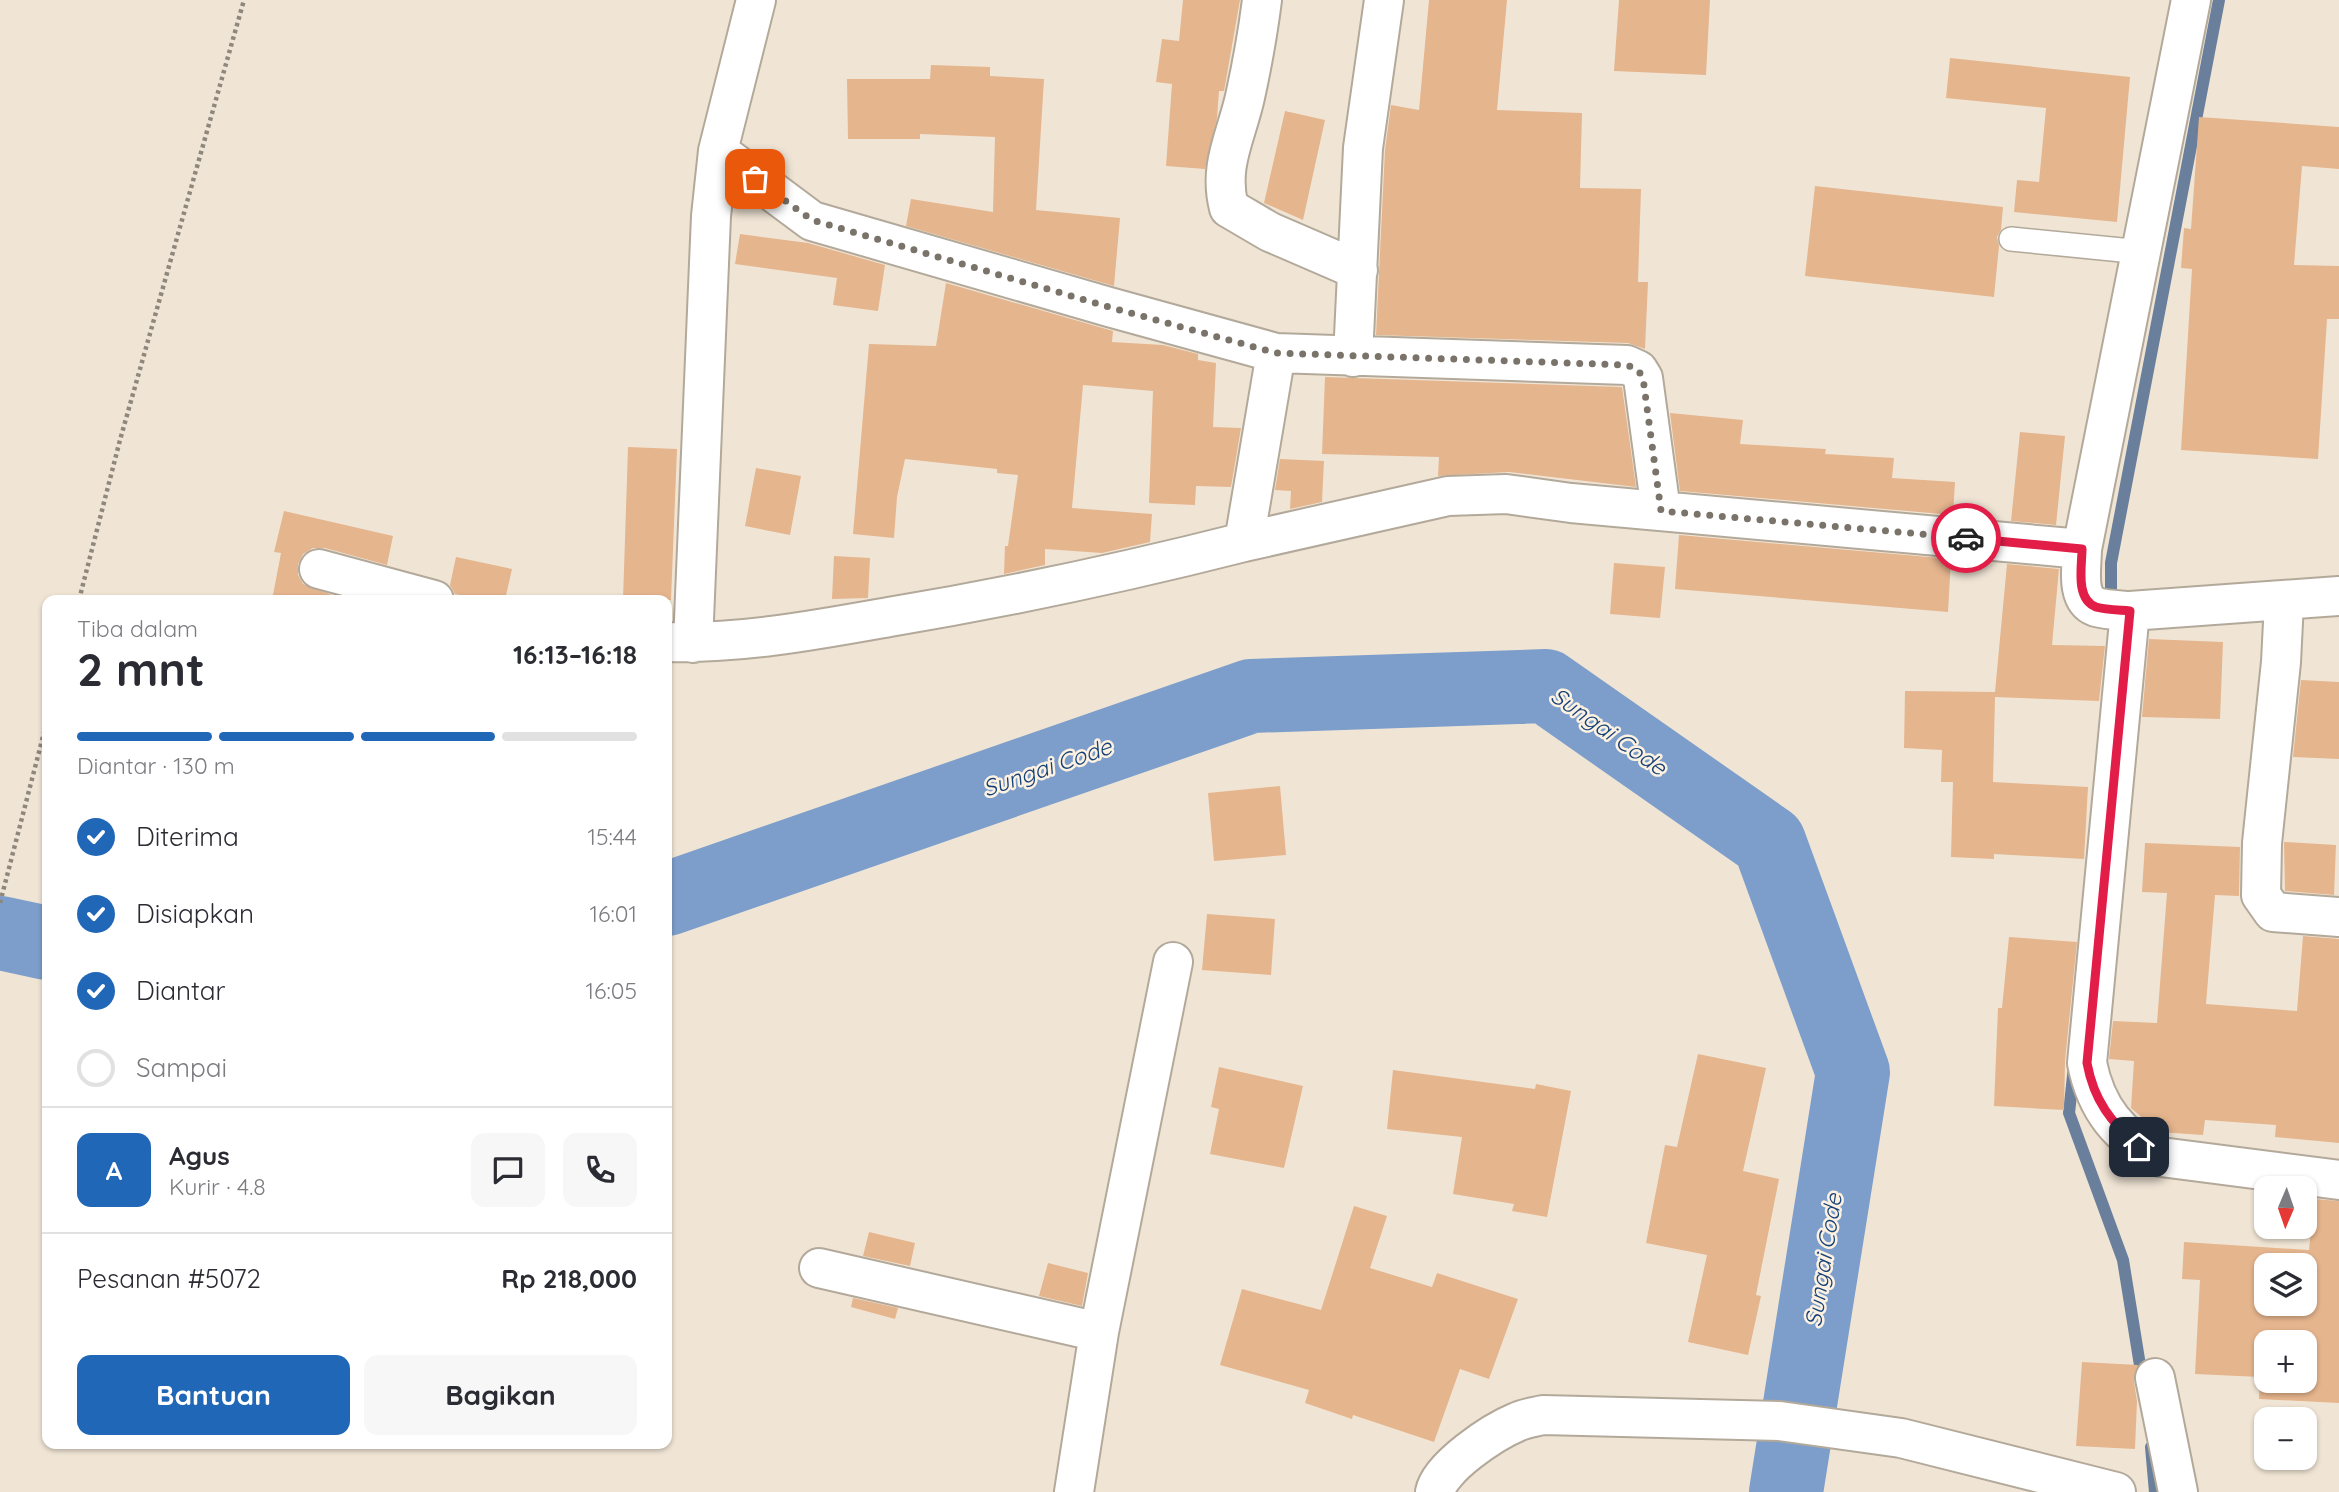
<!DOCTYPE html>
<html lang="id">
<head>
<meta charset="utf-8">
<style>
	body { margin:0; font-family:Quicksand,sans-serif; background:#f7f7f7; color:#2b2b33; height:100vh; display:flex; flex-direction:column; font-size:26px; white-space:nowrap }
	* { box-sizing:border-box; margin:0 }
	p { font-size:23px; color:#7c7c81 }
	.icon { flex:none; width:38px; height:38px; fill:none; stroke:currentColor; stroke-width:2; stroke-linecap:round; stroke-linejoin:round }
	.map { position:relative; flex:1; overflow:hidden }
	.panel { position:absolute; left:42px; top:595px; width:630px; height:854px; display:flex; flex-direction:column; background:#fff; border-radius:14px; box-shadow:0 2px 5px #0004 }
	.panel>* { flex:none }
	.needle { width:46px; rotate:182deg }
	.controls { position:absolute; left:2254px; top:1176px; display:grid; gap:14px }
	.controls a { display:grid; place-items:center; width:63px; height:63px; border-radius:14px; background:#fff; box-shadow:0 2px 5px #0004; font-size:35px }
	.pin { position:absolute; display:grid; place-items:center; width:60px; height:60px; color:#fff; margin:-30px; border-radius:14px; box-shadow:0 4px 10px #0006 }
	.courier { position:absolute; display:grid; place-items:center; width:70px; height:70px; margin:-35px; border:5px solid #e11d48; border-radius:50%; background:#fff; color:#222; box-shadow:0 2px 9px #0007 }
	.head em { font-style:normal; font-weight:700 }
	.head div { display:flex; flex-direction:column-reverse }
	.head { display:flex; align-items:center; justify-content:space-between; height:119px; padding:0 35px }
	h1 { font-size:46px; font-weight:700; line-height:52px }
	.bar { display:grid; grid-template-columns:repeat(4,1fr); gap:10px 7px; align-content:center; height:84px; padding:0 35px }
	.bar i { height:9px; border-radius:5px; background:#e1e1e2 }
	.bar .on { background:#2167b7 }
	.bar p { grid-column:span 4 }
	.line { display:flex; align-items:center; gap:18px; padding:0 35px; border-top:2px solid #e1e1e2 }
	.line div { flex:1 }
	.round { display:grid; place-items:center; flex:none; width:74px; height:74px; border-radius:14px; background:#f7f7f7 }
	ol { padding:0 35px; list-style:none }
	li { display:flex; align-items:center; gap:21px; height:77px }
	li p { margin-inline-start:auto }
	li .icon { padding:7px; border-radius:50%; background:#2167b7; color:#fff; stroke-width:4 }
	li:last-child { color:#7c7c81 }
	li i { width:38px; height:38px; border:4px solid #e1e1e2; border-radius:50% }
	.primary-button { display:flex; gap:14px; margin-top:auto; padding:14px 35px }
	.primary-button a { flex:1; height:80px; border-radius:14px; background:#2167b7; color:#fff; font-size:28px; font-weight:700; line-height:80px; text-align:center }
	.primary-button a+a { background:#f7f7f7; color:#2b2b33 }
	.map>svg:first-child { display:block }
</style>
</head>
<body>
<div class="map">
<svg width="2339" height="1492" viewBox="0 0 2339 1492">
	<rect width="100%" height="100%" fill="#f0e5d5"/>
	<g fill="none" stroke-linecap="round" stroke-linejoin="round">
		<path stroke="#697f9c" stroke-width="12" d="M2111,606V563L2219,0
			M2074,1067L2069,1113L2123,1260L2143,1384
			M2151,1447L2155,1492"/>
		<path stroke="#7d9ecb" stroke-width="74" d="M667,899L1251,696L1546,686L1769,842L1853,1072L1786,1492
			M0,933L47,943"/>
	</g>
	<path fill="#e5b58e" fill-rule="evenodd" d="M1183,0H1240L1226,80L1224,91H1219L1217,118L1205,169L1166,166L1172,84L1156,82L1162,39L1179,41Z
		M1429,0H1507L1497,110L1582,113L1580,188L1641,189L1638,282H1648L1645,349L1628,343L1376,335L1385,150L1391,105L1419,110Z
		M1619,0H1710L1706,75L1614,71Z
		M1950,58L2130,77L2117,222L2014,212L2017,180L2039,182L2046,108L1946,98Z
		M931,65L990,67V76L1044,79L1036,210L1120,218L1114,286L906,226L911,199L993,212L995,137L920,134V139H848L847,79H930Z
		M1285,111L1325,120L1303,220L1264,203Z
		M2199,117L2339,127V169L2302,166L2294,265L2339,266V319H2327L2318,459L2181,450L2192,269L2181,268L2184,228L2191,229Z
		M1815,186L2003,207L2001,230L1997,237L1999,246L1994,297L1805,276Z
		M740,234L808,243L885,265L878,311L833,305L837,278L735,264Z
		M946,283L1113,331L1112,342L1163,345L1198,354V360L1216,363L1213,427L1241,428L1231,487L1196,486L1195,505L1149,503L1153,391L1083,385L1072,508L1152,514L1150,542L1102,553L1045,549V565L1004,574L1005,546H1008L1018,475L997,473V469L905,459L897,497L894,538L853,534L869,344L936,346Z
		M1325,377L1622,387L1636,487L1509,472L1438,476L1439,457L1322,454Z
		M1670,413L1743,420L1740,444L1826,449L1825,454L1894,458L1892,478L1955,482L1953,515L1680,491Z
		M2020,432L2065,436L2056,525L2011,521Z
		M628,447L677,449L671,600H623Z
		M1280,459L1324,461L1322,502L1290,509L1291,491L1275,490Z
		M756,468L801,476L790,535L745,526Z
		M284,511L393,536L387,565L325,548H313L303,554L298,564V575L303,584L345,600H272L281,553L274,552Z
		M1679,535L1951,559L1948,612L1675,589Z
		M834,556L870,558L868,598L832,599Z
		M456,557L512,569L505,600H483L455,594L450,585Z
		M1614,563L1665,567L1660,618L1610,614Z
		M2007,564L2059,569L2052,645L2105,646L2099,701L1995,697L1993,782L2088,787L2084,859L1994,854V859L1951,857L1953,782H1941L1942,750L1904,748L1905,691L1995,692Z
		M2149,639L2223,642L2220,719L2142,717Z
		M2301,680L2339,682V759L2293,757Z
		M1280,786L1286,855L1214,861L1208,793Z
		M2284,842L2336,845L2334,895L2285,891Z
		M2145,843L2240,847L2239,896L2215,895L2206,1004L2297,1011L2303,936L2339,939V1143L2275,1137L2276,1125L2205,1120L2203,1135L2159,1132L2131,1108L2134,1061L2109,1059L2113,1021L2157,1023L2167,893L2142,892Z
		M1207,914L1275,919L1271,975L1202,970Z
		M2009,937L2077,942L2065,1061L2064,1110L1994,1106L1998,1008H2002Z
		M1698,1054L1766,1068L1743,1171L1779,1179L1756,1295L1761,1296L1748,1355L1688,1342L1707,1255L1646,1243L1665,1145L1677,1147Z
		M1219,1067L1303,1086L1284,1168L1210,1154L1219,1109L1211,1107Z
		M1393,1070L1535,1089L1536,1084L1571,1091L1547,1217L1512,1211L1514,1204L1453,1194L1462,1137L1387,1129Z
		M2314,1199L2339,1201V1403L2259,1399L2260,1377L2195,1374L2200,1280L2182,1279L2184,1242L2309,1250ZM2266,1265H2305V1304H2266ZM2266,1342H2305V1381H2266Z
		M1354,1206L1387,1216L1370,1268L1432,1287L1437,1273L1518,1299L1489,1379L1460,1369L1434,1442L1353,1415L1352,1419L1305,1403L1309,1390L1220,1365L1242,1289L1321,1310Z
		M869,1232L915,1243L910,1266L863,1256Z
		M1048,1263L1088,1273L1082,1306L1039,1296Z
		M853,1298L898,1308L895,1319L851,1307Z
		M2082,1362L2138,1365L2134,1382L2137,1401L2135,1449L2076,1446Z"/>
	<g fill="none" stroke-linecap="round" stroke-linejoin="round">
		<defs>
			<path id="lane" d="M2011,239L2142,252"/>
			<path id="street" d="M1262,0C1258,32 1252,65 1245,97C1236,137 1218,166 1229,208L1270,232L1358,270
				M2191,0L2082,549C2082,566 2075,599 2096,607C2106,610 2119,610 2130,611L2339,596
				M718,151L812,221L1109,307L1276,353L1627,365L1638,370L1643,378L1661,511
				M1353,357L1363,148L1384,0
				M1244,542L1448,496L1506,494L1571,503L2082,549
				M319,569L434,600
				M2284,602L2281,662L2262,843L2261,895L2273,912L2339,917
				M2130,611L2087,1063C2096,1108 2119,1138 2161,1157L2339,1180
				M667,642C741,644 816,630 889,617C1009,597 1126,572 1244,542L1276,353
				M693,643L711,216L718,151L756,0
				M819,1268L1099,1332
				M2155,1378L2178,1492
				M1074,1492L1099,1332L1173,962
				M1435,1492C1440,1467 1493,1432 1517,1422C1525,1418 1535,1417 1543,1415L1780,1421L1901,1438L2116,1492"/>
		</defs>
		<use href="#lane" stroke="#b3a99a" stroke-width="26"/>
		<use href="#street" stroke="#b3a99a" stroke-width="42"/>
		<path stroke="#8e877c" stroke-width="4.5" stroke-dasharray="3.5 3.5" stroke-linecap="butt" d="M79,600L120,440L244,0
			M0,903L47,721"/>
		<use href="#lane" stroke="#fff" stroke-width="23"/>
		<use href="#street" stroke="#fff" stroke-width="38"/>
	</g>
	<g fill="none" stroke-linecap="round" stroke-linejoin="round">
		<path stroke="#7a736a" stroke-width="7" stroke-dasharray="0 12.6" d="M755,179L812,220L1109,307L1276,353L1627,365L1638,370L1643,378L1661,511L1966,538"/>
		<path stroke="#e11d48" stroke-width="9" d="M1966,538L2082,549C2082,566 2075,599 2096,607C2106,610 2119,610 2130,611L2087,1063C2094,1101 2111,1122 2139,1147"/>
	</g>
	<g text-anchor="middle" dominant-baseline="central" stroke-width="5" stroke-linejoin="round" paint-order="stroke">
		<g font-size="23" font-style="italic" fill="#154179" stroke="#fdf2e2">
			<text transform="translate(1609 731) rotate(35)">Sungai Code</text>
			<text transform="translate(1047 767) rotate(-19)">Sungai Code</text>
			<text transform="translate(1823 1260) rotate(-81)">Sungai Code</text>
		</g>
	</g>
</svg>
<div class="controls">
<a><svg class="needle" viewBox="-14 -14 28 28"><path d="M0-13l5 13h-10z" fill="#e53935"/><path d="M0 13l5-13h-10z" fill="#7c7c81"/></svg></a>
<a><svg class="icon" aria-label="layers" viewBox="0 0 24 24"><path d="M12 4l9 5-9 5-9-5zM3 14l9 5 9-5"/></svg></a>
<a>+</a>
<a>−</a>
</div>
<div class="pin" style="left:755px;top:179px;background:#ea580c"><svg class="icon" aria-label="bag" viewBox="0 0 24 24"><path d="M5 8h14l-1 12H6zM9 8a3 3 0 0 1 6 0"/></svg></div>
<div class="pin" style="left:2139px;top:1147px;background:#1f2937"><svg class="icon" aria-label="home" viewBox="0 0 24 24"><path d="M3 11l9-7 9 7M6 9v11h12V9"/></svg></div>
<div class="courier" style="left:1966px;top:538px"><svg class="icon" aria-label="car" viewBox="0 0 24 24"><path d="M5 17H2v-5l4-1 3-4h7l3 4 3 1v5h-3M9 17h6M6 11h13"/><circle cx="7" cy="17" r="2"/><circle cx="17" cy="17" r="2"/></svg></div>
<section class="panel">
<div class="head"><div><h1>2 mnt</h1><p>Tiba dalam</p></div><em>16:13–16:18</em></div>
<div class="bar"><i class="on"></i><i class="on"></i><i class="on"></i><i></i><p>Diantar · 130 m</p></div>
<ol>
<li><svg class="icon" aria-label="check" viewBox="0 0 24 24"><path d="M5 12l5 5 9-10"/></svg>Diterima<p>15:44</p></li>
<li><svg class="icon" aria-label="check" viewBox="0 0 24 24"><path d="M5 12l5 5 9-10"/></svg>Disiapkan<p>16:01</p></li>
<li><svg class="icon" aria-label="check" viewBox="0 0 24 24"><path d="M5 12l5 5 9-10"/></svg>Diantar<p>16:05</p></li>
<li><i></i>Sampai</li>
</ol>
<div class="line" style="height:126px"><b class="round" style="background:#2167b7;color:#fff">A</b><div><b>Agus</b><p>Kurir · 4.8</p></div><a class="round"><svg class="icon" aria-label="chat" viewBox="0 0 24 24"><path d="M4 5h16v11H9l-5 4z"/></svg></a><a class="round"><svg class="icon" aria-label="phone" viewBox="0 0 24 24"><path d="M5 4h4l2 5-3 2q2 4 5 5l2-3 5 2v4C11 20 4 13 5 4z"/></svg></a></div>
<div class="line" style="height:91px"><div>Pesanan #5072</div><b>Rp 218,000</b></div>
<div class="primary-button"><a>Bantuan</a><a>Bagikan</a></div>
</section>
</div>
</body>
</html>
